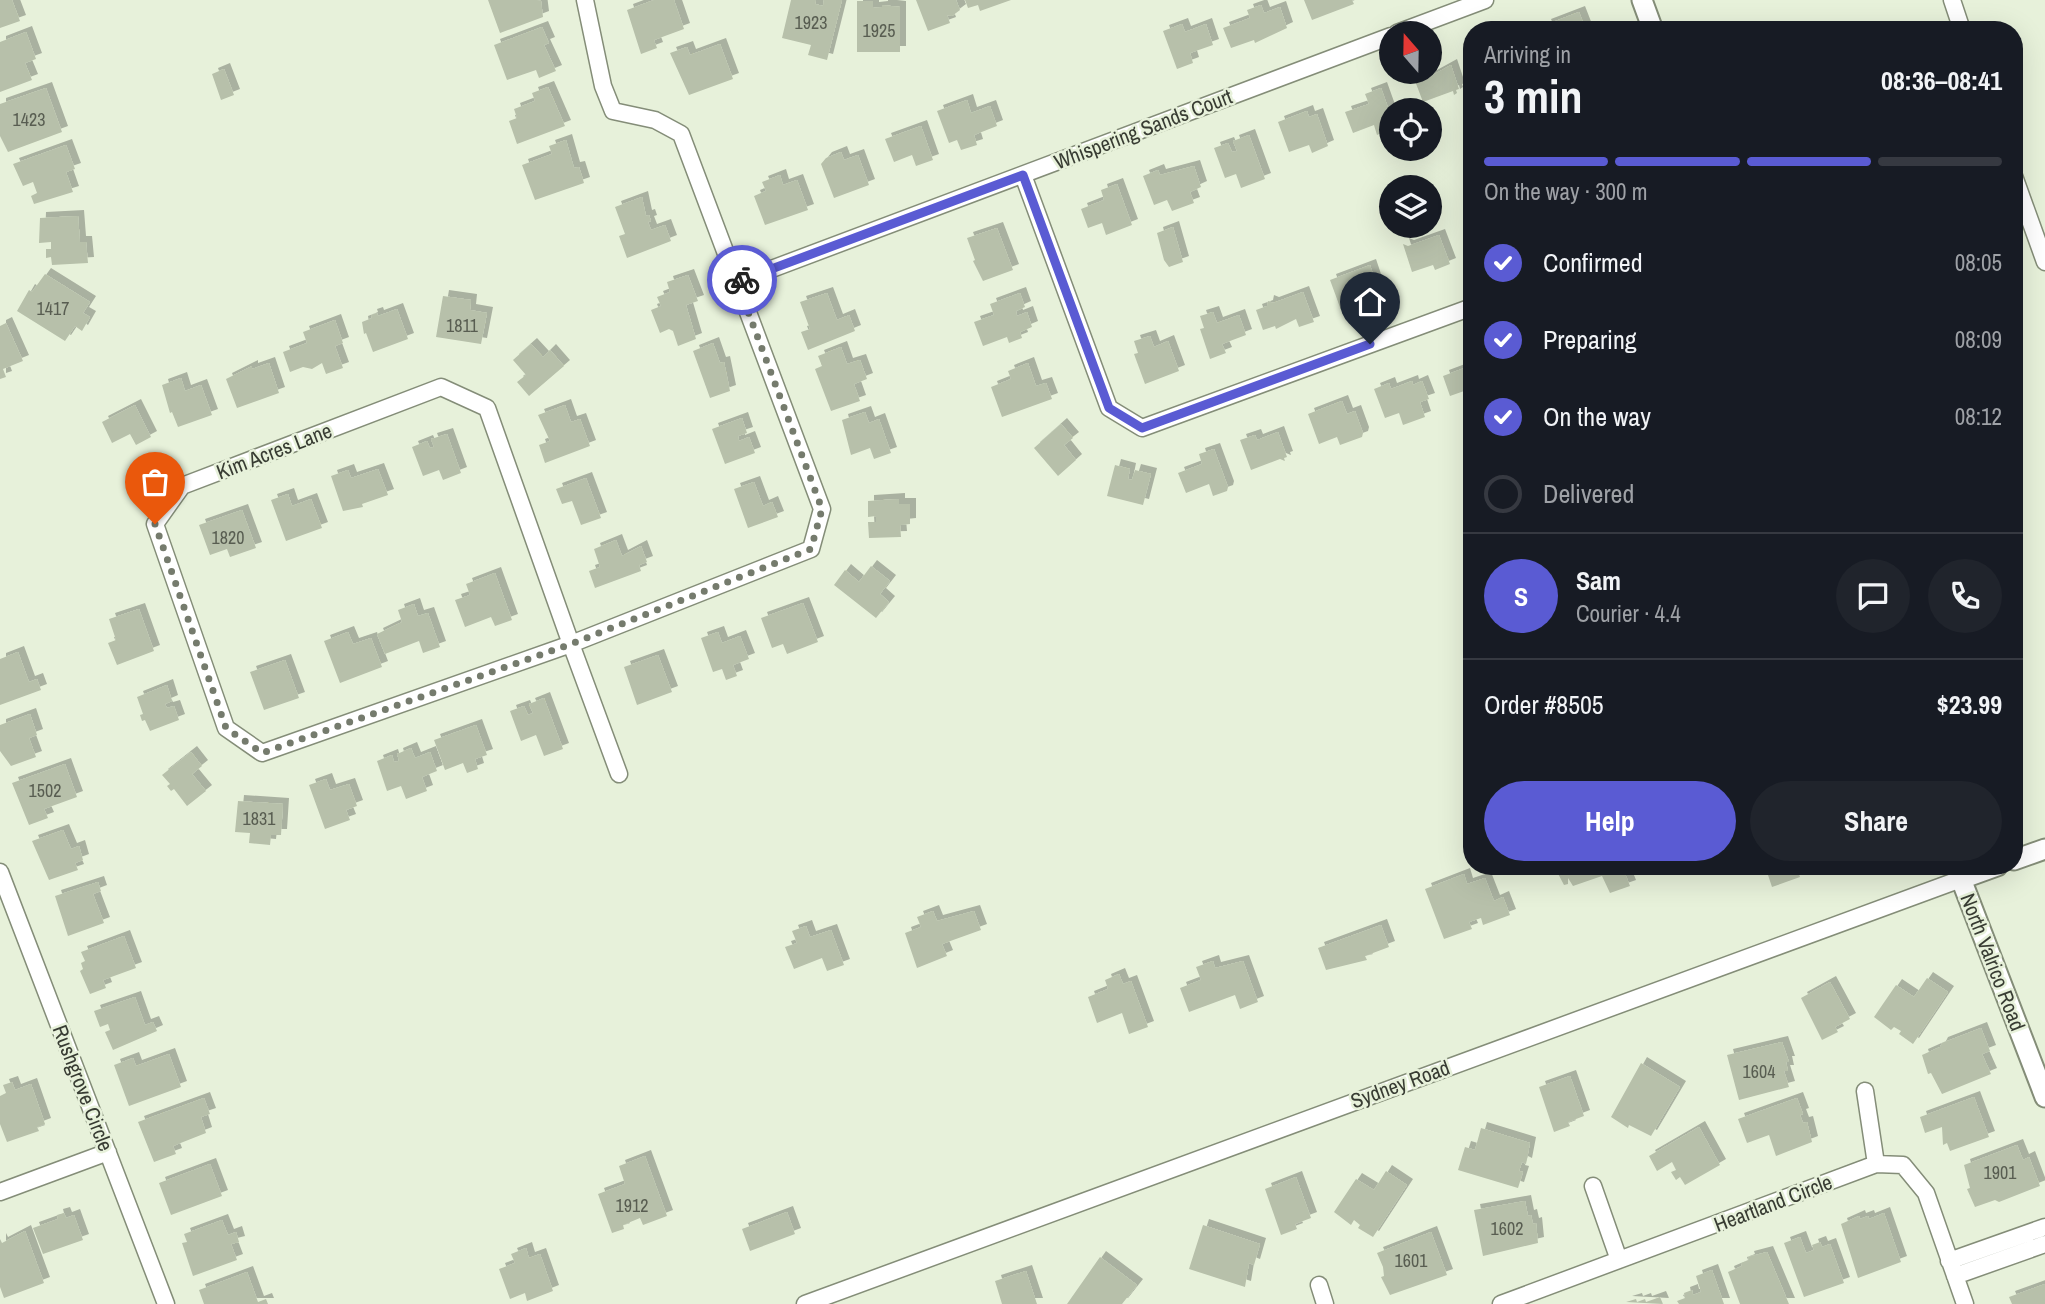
<!DOCTYPE html>
<html lang="en">
<head>
<meta charset="utf-8">
<style>
	body { margin:0; font-family:"Archivo Narrow",sans-serif; background:#20242c; color:#f1f3f6; height:100vh; display:flex; flex-direction:column; font-size:26px; white-space:nowrap }
	* { box-sizing:border-box; margin:0 }
	p { font-size:23px; color:#9ea1a6 }
	.icon { flex:none; width:38px; height:38px; fill:none; stroke:currentColor; stroke-width:2; stroke-linecap:round; stroke-linejoin:round }
	.map { position:relative; flex:1; overflow:hidden }
	.sheet { position:absolute; left:1463px; top:21px; width:560px; height:854px; display:flex; flex-direction:column; background:#171b24; border-radius:28px; box-shadow:0 7px 28px #0002 }
	.sheet>* { flex:none }
	.needle { width:46px; rotate:340deg }
	.buttons { position:absolute; left:1379px; top:21px; display:grid; gap:14px }
	.buttons a { display:grid; place-items:center; width:63px; height:63px; border-radius:50%; background:#171b24; box-shadow:0 7px 28px #0002; font-size:35px }
	.pin { position:absolute; display:grid; place-items:center; width:60px; height:60px; color:#fff; margin:-72px -30px; border-radius:50% 50% 50% 0; rotate:-45deg; box-shadow:0 0 7px #0007 }
	.pin .icon { rotate:45deg }
	.courier { position:absolute; display:grid; place-items:center; width:70px; height:70px; margin:-35px; border:5px solid #5a5bd3; border-radius:50%; background:#fff; color:#222; box-shadow:0 2px 9px #0007 }
	.head em { font-style:normal; font-weight:700 }
	.head div { display:flex; flex-direction:column-reverse }
	.head { display:flex; align-items:center; justify-content:space-between; height:119px; padding:0 21px }
	h1 { font-size:46px; font-weight:700; line-height:52px }
	.bar { display:grid; grid-template-columns:repeat(4,1fr); gap:10px 7px; align-content:center; height:84px; padding:0 21px }
	.bar i { height:9px; border-radius:5px; background:#363941 }
	.bar .selected { background:#5a5bd3 }
	.bar p { grid-column:span 4 }
	.line { display:flex; align-items:center; gap:18px; padding:0 21px; border-top:2px solid #363941 }
	.line div { flex:1 }
	.round { display:grid; place-items:center; flex:none; width:74px; height:74px; border-radius:37px; background:#20242c }
	ol { padding:0 21px; list-style:none }
	li { display:flex; align-items:center; gap:21px; height:77px }
	li p { margin-inline-start:auto }
	li .icon { padding:7px; border-radius:50%; background:#5a5bd3; color:#fff; stroke-width:4 }
	li:last-child { color:#9ea1a6 }
	li i { width:38px; height:38px; border:4px solid #363941; border-radius:50% }
	.button { display:flex; gap:14px; margin-top:auto; padding:14px 21px }
	.button a { flex:1; height:80px; border-radius:42px; background:#5a5bd3; color:#fff; font-size:28px; font-weight:700; line-height:80px; text-align:center }
	.button a+a { background:#20242c; color:#f1f3f6 }
	.map>svg:first-child { display:block }
</style>
</head>
<body>
<div class="map">
<svg width="2045" height="1304" viewBox="0 0 2045 1304">
	<defs>
		<filter id="shadow"><feDropShadow dx="6" dy="-6" stdDeviation="0" flood-color="#0004"/></filter>
	</defs>
	<rect width="100%" height="100%" fill="#e7f1da"/>
	<path fill="#b7c0aa" filter="url(#shadow)" d="M0,0H12L20,21L0,28Z
		M488,0H537L541,1L543,17L500,33Z
		M654,0H674L684,29L654,40L657,48L641,54L627,10Z
		M791,0H816L815,4L823,6L824,0H842L827,60L808,55L811,45L782,38Z
		M916,0H956L960,10L952,16L947,15L950,23L928,31Z
		M965,0H1011L980,11L978,5L968,8Z
		M1304,0H1352L1354,4L1312,20Z
		M857,1H873V8L882,7V5L900,7V52H857Z
		M1261,5L1264,13L1280,7L1287,28L1255,43L1254,40L1231,48L1223,28L1250,18L1247,10Z
		M1579,12L1586,30H1547L1545,25Z
		M1182,24L1185,32L1206,24L1213,45L1190,53L1193,63L1177,69L1163,31Z
		M542,27L549,43L544,45L556,71L539,78L536,70L507,80L494,45Z
		M26,32L36,59L25,63L32,80L0,92V42Z
		M720,44L733,79L689,95L670,53L687,47L690,55Z
		M1451,65L1459,89L1456,90L1457,93L1454,95L1453,91L1423,102L1412,73L1429,72L1431,76Z
		M224,69L234,95L221,100L212,74Z
		M548,87L565,126L517,144L509,121L517,118L514,109L535,101L532,93Z
		M46,88L62,132L8,152L0,136V104Z
		M1381,88L1391,116V129L1377,135L1374,125L1353,133L1345,112L1369,104L1365,94Z
		M967,100L971,113L990,106L997,126L974,135L977,145L961,150L957,140L949,143L937,111Z
		M1307,111L1309,117L1317,114L1328,146L1312,153L1309,145L1289,152L1278,122Z
		M921,126L933,160L916,166L912,155L894,162L885,139Z
		M1249,135L1265,179L1241,188L1236,174L1225,178L1214,148L1228,143L1232,152L1237,151L1233,141Z
		M566,140L574,168L579,167L584,183L535,200L522,165L552,154L549,146Z
		M66,145L75,169L66,172L73,192L34,204L31,196L37,193L33,182L23,186L13,164Z
		M841,152L844,160L858,155L869,185L834,198L821,164L826,158Z
		M1194,166L1201,187L1190,192L1194,203L1172,211L1167,200L1154,205L1143,176L1158,170L1160,175Z
		M780,175L783,185L797,180L808,210L765,225L754,196L766,191L762,182Z
		M1117,184L1132,225L1106,235L1102,223L1088,228L1081,209L1104,200L1101,190Z
		M642,197L646,216L649,215L651,221L648,222L651,230L665,225L671,241L627,258L619,236L625,234L615,207Z
		M78,216L80,242H86L88,263L52,265L51,257L46,258V249H51V242L39,243L40,218Z
		M1173,227L1183,262L1169,267L1164,260L1157,233Z
		M997,228L1013,270L983,281L973,261L975,260L967,238Z
		M1472,228V253H1471L1463,231Z
		M1439,235L1450,264L1435,270L1433,265L1412,272L1403,244L1408,246Z
		M1370,265L1377,286L1354,294L1357,304L1341,310L1330,280Z
		M45,274L90,302L83,313L90,317L82,331L75,326L65,341L17,311L29,290L32,292Z
		M688,275L698,301L686,305L696,339L678,346L673,331L669,329L660,333L651,310L661,306L657,297L670,292L667,282Z
		M1303,292L1314,322L1299,327L1296,319L1276,329L1275,326L1263,330L1256,310L1267,306L1268,301L1273,303Z
		M827,293L837,320L849,315L855,331L808,350L801,332L810,329L800,302Z
		M1020,293L1025,307L1016,311L1017,316L1027,312L1032,327L1020,332L1022,338L1009,343L1007,337L983,346L974,322L994,315L990,304Z
		M443,296L471,300L470,310L487,313L481,344L436,337Z
		M397,309L408,339L373,352L366,333L364,334L362,322L372,318L371,315L377,313L378,316Z
		M1213,312L1217,323L1239,315L1246,335L1222,344L1226,353L1210,359L1200,329L1204,328L1200,316Z
		M335,320L343,343L335,346L343,368L326,374L322,363L312,369L303,367L290,372L283,352L307,343L303,332Z
		M6,323L23,361L3,369L6,377L0,379V326Z
		M1150,336L1154,347L1168,341L1179,371L1145,384L1134,354L1138,353L1134,341Z
		M713,343L720,363L724,362L730,391L710,398L693,351Z
		M531,344L543,357L550,350L564,366L529,396L517,382L526,375L513,360Z
		M841,347L847,364L860,360L867,379L854,384L860,401L831,411L815,369L822,366L818,356Z
		M1472,354V402H1471L1467,390L1450,396L1443,376L1467,367L1463,357Z
		M269,363L279,393L237,408L226,379L252,366V369Z
		M1028,363L1036,386L1046,383L1052,399L1002,417L991,387L1011,379L1008,371Z
		M181,378L185,391L201,385L212,415L178,427L172,412L170,413L162,385Z
		M1412,381L1413,385L1422,381L1429,399L1420,402L1425,417L1403,425L1399,413L1385,418L1374,389L1389,383L1391,389Z
		M1342,401L1347,414L1355,411L1363,433L1362,437L1340,445L1337,437L1319,444L1308,414Z
		M135,405L151,437L136,445L130,434L112,443L102,422Z
		M565,405L571,422L580,419L590,446L545,463L539,445L550,441L538,415Z
		M865,412L869,423L879,419L891,453L874,459L870,448L851,455L842,420Z
		M742,418L747,433L738,436L739,441L749,437L755,453L725,464L712,429Z
		M1061,424L1073,438L1064,445L1076,460L1058,476L1034,448Z
		M1278,432L1287,457L1284,458L1285,461L1280,459L1251,470L1240,440L1255,435L1257,440Z
		M447,434L461,473L443,480L439,470L423,476L412,447L427,441L430,448L434,447L431,439Z
		M1214,449L1228,487L1227,491L1213,496L1209,484L1186,493L1178,473L1202,464L1199,454Z
		M1115,465L1130,469L1128,479L1132,480L1135,470L1151,474L1143,505L1107,496Z
		M378,469L388,495L362,504L363,507L343,511L331,476L348,470L351,478Z
		M586,478L601,518L581,525L572,501L562,504L556,489Z
		M754,482L763,506L772,502L778,517L748,528L734,489Z
		M288,494L292,506L311,499L322,528L286,541L271,500Z
		M899,499V504H910V524L900,525L901,537L869,538L868,522H876V516L868,517V501Z
		M242,510L256,548L230,557L227,549L210,555L199,525Z
		M616,540L622,556L641,546L647,562L639,565L641,571L595,588L589,571L600,567L594,549Z
		M871,566L890,581L880,594L889,602L876,618L834,585L845,570L859,582Z
		M495,573L512,620L495,626L491,617L465,627L455,600L470,595L466,584Z
		M803,603L818,642L787,654L783,644L772,648L761,618Z
		M414,604L418,616L428,613L440,647L423,653L419,641L385,654L377,634L402,622L398,610Z
		M139,609L154,651L117,665L108,643L116,640L109,619Z
		M348,632L353,644L371,638L382,667L340,683L324,641Z
		M718,632L722,643L740,636L749,659L733,665L737,676L726,680L722,669L713,672L701,638Z
		M18,652L29,682L37,679L41,690L0,705V659Z
		M658,655L672,692L637,705L624,667Z
		M285,660L299,698L264,710L250,672Z
		M167,685L172,701L165,704L167,708L174,706L179,720L150,731L145,720L142,721L140,715L143,714L137,697Z
		M544,698L563,749L544,756L536,735L521,741L510,711L524,706L528,715L533,713L529,704Z
		M30,714L37,735L29,738L36,757L11,766L0,751V725Z
		M476,725L487,755L475,759L478,769L467,773L463,763L445,770L434,740Z
		M411,748L415,758L430,752L437,771L422,777L427,791L406,799L401,786L387,791L377,761L392,755L394,762L399,761L397,754Z
		M191,752L202,766L192,774L206,791L187,806L174,789L171,791L167,786L170,784L162,775Z
		M65,764L77,797L44,809L48,818L29,825L12,783Z
		M326,779L330,790L349,784L357,806L346,810L350,820L325,829L309,785Z
		M238,801L283,804L281,835H271L270,845L249,843L250,833L235,832Z
		M63,830L71,849L79,846L83,860L75,863L78,870L49,880L32,841Z
		M1554,866H1622L1630,886L1610,893L1602,876L1573,886L1568,878V884L1564,885Z
		M1765,866H1828L1799,874L1800,877L1772,887Z
		M1464,874L1467,884L1485,878L1494,901L1503,897L1510,915L1483,925L1481,918L1469,922L1472,929L1444,939L1425,889Z
		M98,882L101,891L93,894L104,923L68,936L55,896Z
		M933,911L937,921L974,911L981,930L942,944L947,956L917,968L905,933L921,927L917,917Z
		M1381,925L1389,947L1365,956L1367,960L1326,970L1318,948Z
		M806,926L810,937L831,930L844,965L827,971L822,958L794,969L785,947L797,943L792,931Z
		M124,936L136,968L103,980L106,988L90,994L80,971L83,969L81,963L85,961L81,952Z
		M1213,961L1215,968L1243,961L1258,1002L1240,1009L1235,995L1189,1012L1180,988L1201,980L1196,967Z
		M1119,974L1123,984L1131,981L1148,1027L1129,1034L1122,1013L1097,1023L1088,997L1108,989L1105,980Z
		M1927,978L1948,992L1913,1044L1899,1034L1901,1031L1894,1027L1891,1030L1874,1017L1896,985L1914,997Z
		M1830,982L1850,1019L1835,1027L1838,1032L1822,1040L1801,998Z
		M135,997L145,1025L153,1022L157,1031L113,1050L105,1032L110,1030L108,1024L100,1027L94,1011Z
		M1981,1028L1990,1051L1982,1054L1991,1074L1942,1094L1931,1073L1928,1074L1922,1055L1940,1047L1942,1043Z
		M1782,1042L1789,1062H1786L1788,1071H1784L1789,1087L1739,1100L1727,1055Z
		M169,1054L181,1087L129,1106L114,1065L133,1058L136,1066Z
		M1641,1063L1680,1087L1651,1136L1629,1125L1628,1128L1611,1117Z
		M1570,1076L1584,1116L1568,1122L1570,1126L1554,1132L1539,1087Z
		M12,1082L15,1090L31,1084L45,1124L37,1127L39,1131L7,1142L0,1124V1096L6,1093L3,1085Z
		M1974,1097L1989,1137L1950,1151L1947,1143L1943,1145L1942,1127L1925,1133L1920,1117Z
		M204,1098L210,1114L201,1117L206,1133L173,1146L176,1154L154,1162L138,1122Z
		M1797,1098L1803,1114L1800,1115L1803,1123L1807,1122L1812,1142L1776,1156L1769,1135L1747,1143L1738,1119Z
		M1699,1127L1720,1165L1685,1185L1680,1177L1676,1180L1671,1172L1676,1170L1672,1162L1657,1171L1649,1156Z
		M1481,1128L1530,1143L1526,1164L1522,1162L1519,1171L1523,1172L1518,1188L1458,1170L1465,1147L1475,1150Z
		M2017,1145L2023,1160L2029,1157L2040,1186L1999,1202L1995,1200L1975,1207L1967,1189L1970,1188L1964,1165Z
		M645,1156L667,1216L643,1225L640,1218L623,1225L624,1229L612,1233L598,1194L625,1184L619,1166Z
		M210,1164L222,1196L171,1215L159,1183Z
		M1386,1171L1407,1185L1373,1237L1358,1228L1360,1225L1354,1220L1351,1225L1334,1212L1356,1179L1374,1190Z
		M1296,1177L1311,1218L1295,1224L1297,1229L1281,1235L1265,1189Z
		M1525,1201L1528,1216L1531,1215L1533,1224L1536,1223L1538,1243L1483,1256L1474,1210Z
		M787,1212L795,1234L750,1251L742,1229Z
		M64,1213L66,1218L74,1215L83,1240L43,1254L33,1228L58,1219L57,1215Z
		M1884,1213L1901,1262L1858,1278L1841,1224L1859,1216L1860,1219L1868,1216L1869,1219Z
		M222,1220L228,1235L236,1232L239,1242L231,1244L237,1260L193,1276L182,1243L187,1242L184,1234Z
		M1203,1225L1260,1244L1254,1265L1249,1263L1245,1287L1189,1269Z
		M25,1231L44,1283L4,1298L0,1287V1239L2,1243Z
		M1431,1232L1447,1275L1390,1295L1381,1277L1384,1276L1383,1267L1377,1253Z
		M1800,1237L1806,1253L1814,1250L1812,1245L1820,1242L1822,1247L1830,1244L1844,1283L1804,1297L1784,1243Z
		M526,1248L529,1258L540,1254L553,1291L527,1301L525,1293L510,1299L499,1269L515,1263L511,1254Z
		M1767,1252L1789,1304H1740L1728,1272L1742,1266L1741,1263L1749,1260L1748,1257Z
		M1100,1257L1137,1285L1122,1304H1067Z
		M1712,1270L1724,1304H1679L1677,1301L1685,1298L1684,1293L1692,1290L1693,1295L1701,1292L1696,1276Z
		M1026,1271L1037,1304H1002L995,1281Z
		M247,1272L258,1302L266,1299L268,1304H204L199,1290Z
		M2045,1284V1304H2012L2009,1297Z
		M1660,1297L1663,1304L1626,1302L1636,1299L1637,1302L1645,1299L1646,1302Z"/>
	<g fill="none" stroke-linecap="round" stroke-linejoin="round">
		<defs>
			<path id="minor" d="M585,0L603,86L613,111L655,120L681,134L822,509L811,549L571,644L619,774
				M1952,0L1962,30
				M1397,33L1485,0
				M1023,175L1109,408L1142,428L1472,307
				M2014,176L2045,262
				M737,282L1391,36
				M441,387L487,408L571,644L262,753L226,728L155,524L182,486Z
				M0,872L166,1304
				M1865,1091L1876,1164
				M1593,1186L1619,1260
				M0,1192L108,1152
				M1949,1261L2045,1227
				M1955,1276L2045,1244
				M1319,1285L1325,1304
				M805,1304L1961,879
				M1501,1304L1876,1164L1903,1165L1926,1193L1965,1304"/>
			<path id="tertiary" d="M1642,0L1653,30
				M2014,860L2045,849
				M1956,866L2045,1097
				M1961,879L1997,866"/>
		</defs>
		<use href="#minor" stroke="#848d78" stroke-width="19"/>
		<use href="#tertiary" stroke="#848d78" stroke-width="23"/>
		<use href="#minor" stroke="#fff" stroke-width="16"/>
		<use href="#tertiary" stroke="#fff" stroke-width="19"/>
	</g>
	<g fill="none" stroke-linecap="round" stroke-linejoin="round">
		<path stroke="#757b6d" stroke-width="7" stroke-dasharray="0 12.6" d="M155,524L226,728L262,753L571,644L811,549L822,509L737,282L742,280"/>
		<path stroke="#5a5bd3" stroke-width="9" d="M742,280L1023,175L1109,408L1142,428L1370,344"/>
	</g>
	<g text-anchor="middle" dominant-baseline="central" stroke-width="5" stroke-linejoin="round" paint-order="stroke">
		<g font-size="18" fill="#585d51">
			<text x="811" y="22">1923</text>
			<text x="879" y="30">1925</text>
			<text x="29" y="119">1423</text>
			<text x="53" y="308">1417</text>
			<text x="462" y="325">1811</text>
			<text x="228" y="537">1820</text>
			<text x="45" y="790">1502</text>
			<text x="259" y="818">1831</text>
			<text x="1759" y="1071">1604</text>
			<text x="2000" y="1172">1901</text>
			<text x="632" y="1205">1912</text>
			<text x="1507" y="1228">1602</text>
			<text x="1411" y="1260">1601</text>
		</g>
		<g font-size="21" fill="#383c33" stroke="#e7f1da">
			<text transform="translate(1143 129) rotate(-21)">Whispering Sands Court</text>
			<text transform="translate(274 451) rotate(-21)">Kim Acres Lane</text>
			<text transform="translate(1993 962) rotate(69)">North Valrico Road</text>
			<text transform="translate(1400 1084) rotate(-20)">Sydney Road</text>
			<text transform="translate(83 1088) rotate(69)">Rushgrove Circle</text>
			<text transform="translate(1773 1203) rotate(-21)">Heartland Circle</text>
		</g>
	</g>
</svg>
<div class="buttons">
<a><svg class="needle" viewBox="-14 -14 28 28"><path d="M0-13l5 13h-10z" fill="#e53935"/><path d="M0 13l5-13h-10z" fill="#9ea1a6"/></svg></a>
<a><svg class="icon" aria-label="locate" viewBox="0 0 24 24"><circle cx="12" cy="12" r="6"/><path d="M12 2v4M12 18v4M2 12h4M18 12h4"/></svg></a>
<a><svg class="icon" aria-label="layers" viewBox="0 0 24 24"><path d="M12 4l9 5-9 5-9-5zM3 14l9 5 9-5"/></svg></a>
</div>
<div class="pin" style="left:155px;top:524px;background:#ea580c"><svg class="icon" aria-label="bag" viewBox="0 0 24 24"><path d="M5 8h14l-1 12H6zM9 8a3 3 0 0 1 6 0"/></svg></div>
<div class="pin" style="left:1370px;top:344px;background:#1f2937"><svg class="icon" aria-label="home" viewBox="0 0 24 24"><path d="M3 11l9-7 9 7M6 9v11h12V9"/></svg></div>
<div class="courier" style="left:742px;top:280px"><svg class="icon" aria-label="bike" viewBox="0 0 24 24"><circle cx="6" cy="16" r="4"/><circle cx="18" cy="16" r="4"/><path d="M6 16l4-8h5l3 8M10 8l3 8H6M13 5h3"/></svg></div>
<section class="sheet">
<div class="head"><div><h1>3 min</h1><p>Arriving in</p></div><em>08:36–08:41</em></div>
<div class="bar"><i class="selected"></i><i class="selected"></i><i class="selected"></i><i></i><p>On the way · 300 m</p></div>
<ol>
<li><svg class="icon" aria-label="check" viewBox="0 0 24 24"><path d="M5 12l5 5 9-10"/></svg>Confirmed<p>08:05</p></li>
<li><svg class="icon" aria-label="check" viewBox="0 0 24 24"><path d="M5 12l5 5 9-10"/></svg>Preparing<p>08:09</p></li>
<li><svg class="icon" aria-label="check" viewBox="0 0 24 24"><path d="M5 12l5 5 9-10"/></svg>On the way<p>08:12</p></li>
<li><i></i>Delivered</li>
</ol>
<div class="line" style="height:126px"><b class="round" style="background:#5a5bd3;color:#fff">S</b><div><b>Sam</b><p>Courier · 4.4</p></div><a class="round"><svg class="icon" aria-label="chat" viewBox="0 0 24 24"><path d="M4 5h16v11H9l-5 4z"/></svg></a><a class="round"><svg class="icon" aria-label="phone" viewBox="0 0 24 24"><path d="M5 4h4l2 5-3 2q2 4 5 5l2-3 5 2v4C11 20 4 13 5 4z"/></svg></a></div>
<div class="line" style="height:91px"><div>Order #8505</div><b>$23.99</b></div>
<div class="button"><a>Help</a><a>Share</a></div>
</section>
</div>
</body>
</html>
